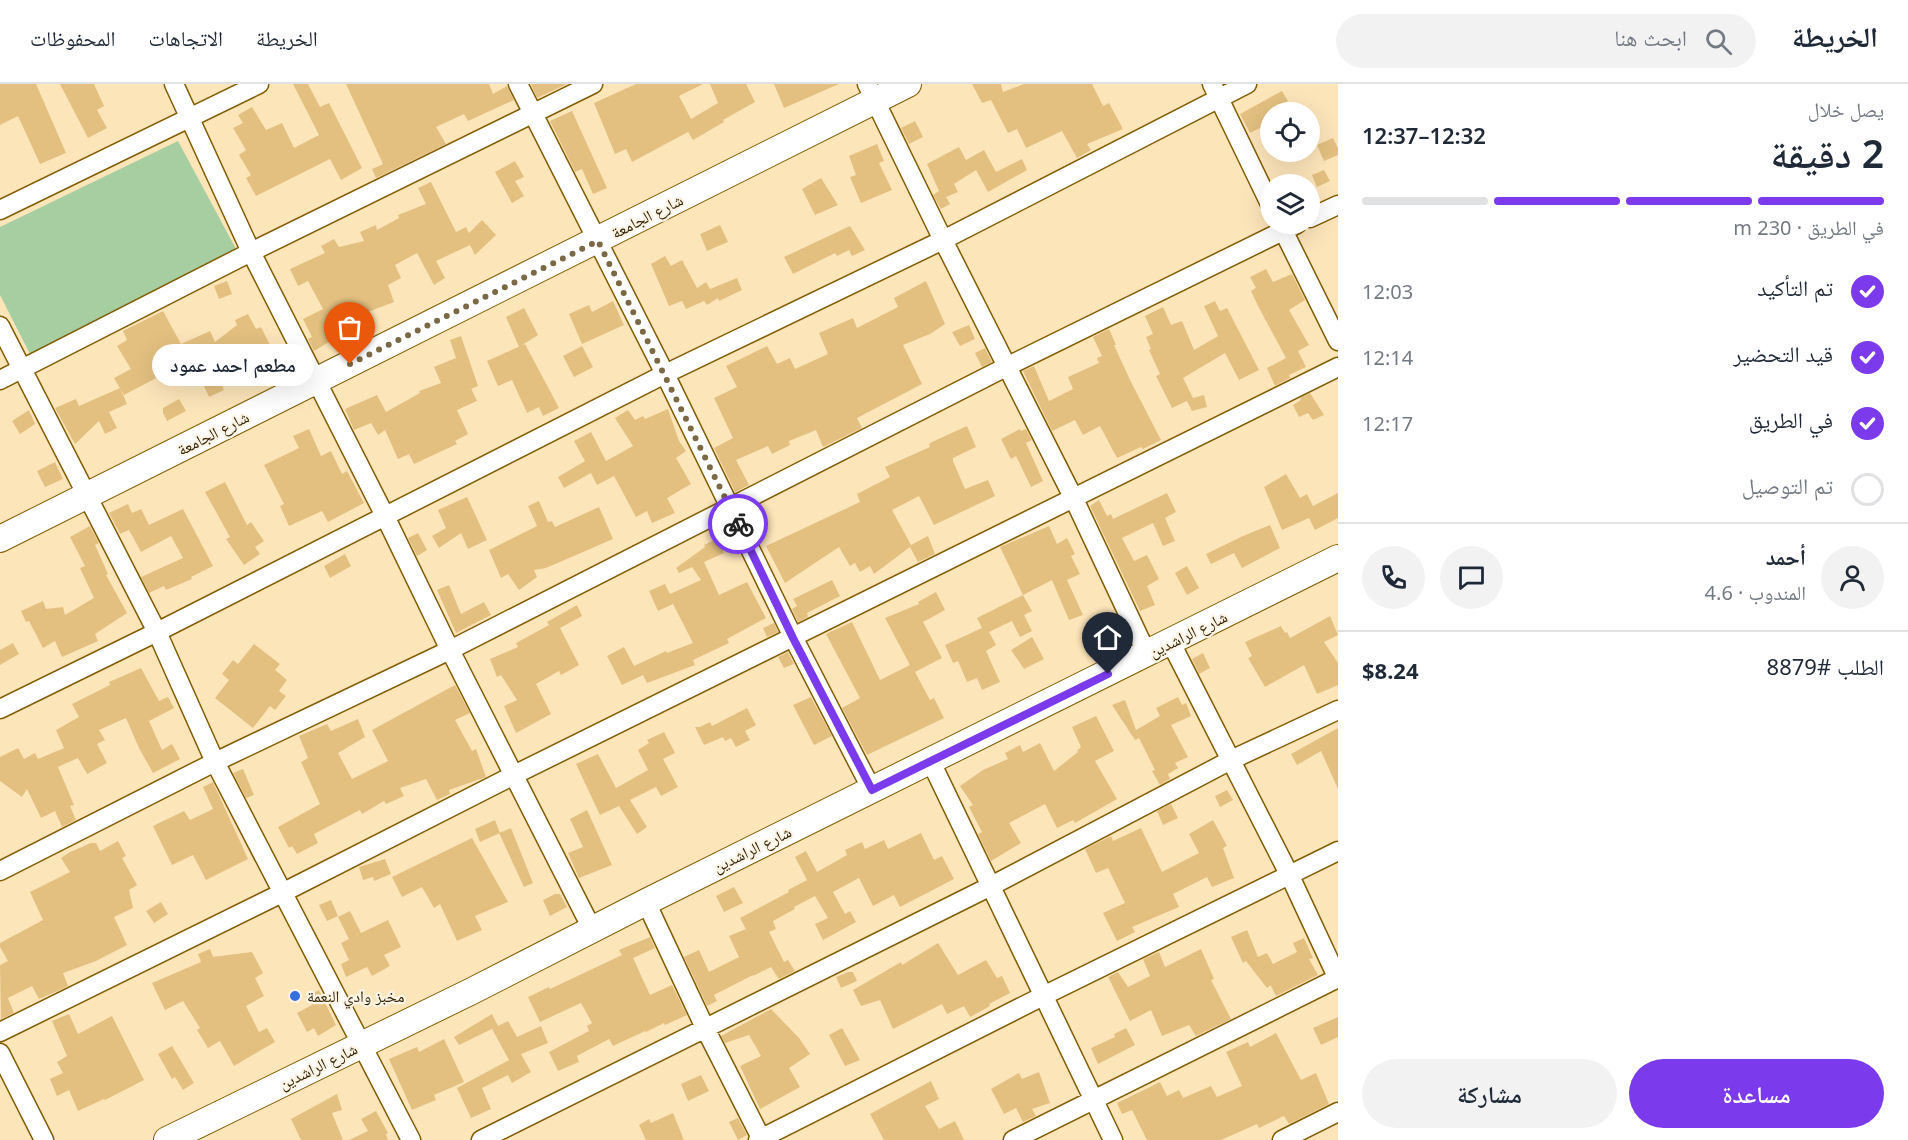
<!DOCTYPE html>
<html lang="ar">
<head>
<meta charset="utf-8">
<style>
	body { margin:0; font-family:"Noto Sans","Noto Naskh Arabic",sans-serif; background:#f2f2f3; color:#1f2937; direction:rtl; height:100vh; display:flex; flex-direction:column; font-size:22px; white-space:nowrap }
	* { box-sizing:border-box; margin:0 }
	p { font-size:20px; color:#747a83 }
	.icon { flex:none; width:33px; height:33px; fill:none; stroke:currentColor; stroke-width:2; stroke-linecap:round; stroke-linejoin:round }
	.map { position:relative; flex:1; overflow:hidden; direction:ltr }
	.sheet { display:flex; flex-direction:column; background:#fff; width:570px }
	.sheet>* { flex:none }
	.fabs { position:absolute; left:1260px; top:18px; display:grid; gap:12px }
	.fabs a { display:grid; place-items:center; width:60px; height:60px; border-radius:50%; background:#fff; box-shadow:0 6px 24px #0002; font-size:30px }
	.pin { position:absolute; display:grid; place-items:center; width:51px; height:51px; color:#fff; margin:-62px -26px; border-radius:50% 50% 50% 0; rotate:-45deg; box-shadow:0 0 6px #0007 }
	.pin .icon { rotate:45deg }
	.courier { position:absolute; display:grid; place-items:center; width:60px; height:60px; margin:-30px; border:4px solid #7c3aed; border-radius:50%; background:#fff; color:#222; box-shadow:0 2px 8px #0007 }
	.bubble { position:absolute; height:42px; border-radius:21px; background:#fff; box-shadow:0 6px 24px #0002; font-size:20px; font-weight:600; line-height:42px; text-align:center; direction:rtl }
	.overview em { font-style:normal; font-weight:600 }
	.overview div { display:flex; flex-direction:column-reverse }
	.overview { display:flex; align-items:center; justify-content:space-between; height:102px; padding:0 24px }
	h1 { font-size:39px; font-weight:600; line-height:45px }
	.bar { display:grid; grid-template-columns:repeat(4,1fr); gap:9px 6px; align-content:center; height:72px; padding:0 24px }
	.bar i { height:8px; border-radius:4px; background:#e0e1e3 }
	.bar .on { background:#7c3aed }
	.bar p { grid-column:span 4 }
	.line { display:flex; align-items:center; gap:15px; padding:0 24px; border-top:2px solid #e0e1e3 }
	.line div { flex:1 }
	.round { display:grid; place-items:center; flex:none; width:63px; height:63px; border-radius:32px; background:#f2f2f3 }
	ol { padding:0 24px; list-style:none }
	li { display:flex; align-items:center; gap:18px; height:66px }
	li p { margin-inline-start:auto }
	li .icon { padding:6px; border-radius:50%; background:#7c3aed; color:#fff; stroke-width:4 }
	li:last-child { color:#747a83 }
	li i { width:33px; height:33px; border:3px solid #e0e1e3; border-radius:50% }
	.action { display:flex; gap:12px; margin-top:auto; padding:12px 24px }
	.action a { flex:1; height:69px; border-radius:36px; background:#7c3aed; color:#fff; font-size:24px; font-weight:600; line-height:69px; text-align:center }
	.action a+a { background:#f2f2f3; color:#1f2937 }
	header { display:flex; align-items:center; gap:36px; box-sizing:border-box; height:84px; padding:0 30px; background:#fff; border-bottom:2px solid #e0e1e3 }
	header strong { font-size:28px }
	nav { display:flex; gap:33px; margin-inline-start:auto; font-size:21px }
	.search { width:420px; height:54px; background:#f2f2f3; display:flex; align-items:center; gap:15px; box-sizing:border-box; padding:0 21px; border-radius:33px; color:#747a83; font-size:22px }
	main { display:flex; flex:1; min-height:0 }
	.map>svg:first-child { display:block }
</style>
</head>
<body>
<header>
<strong>الخريطة</strong>
<div class="search"><svg class="icon" aria-label="search" viewBox="0 0 24 24"><circle cx="10" cy="10" r="6"/><path d="M15 15l6 6"/></svg>ابحث هنا</div>
<nav><a>الخريطة</a><a>الاتجاهات</a><a>المحفوظات</a></nav>
</header>
<main>
<section class="sheet">
<div class="overview"><div><h1>2 دقيقة</h1><p>يصل خلال</p></div><em>12:32–12:37</em></div>
<div class="bar"><i class="on"></i><i class="on"></i><i class="on"></i><i></i><p>في الطريق · 230 m</p></div>
<ol>
<li><svg class="icon" aria-label="check" viewBox="0 0 24 24"><path d="M5 12l5 5 9-10"/></svg>تم التأكيد<p>12:03</p></li>
<li><svg class="icon" aria-label="check" viewBox="0 0 24 24"><path d="M5 12l5 5 9-10"/></svg>قيد التحضير<p>12:14</p></li>
<li><svg class="icon" aria-label="check" viewBox="0 0 24 24"><path d="M5 12l5 5 9-10"/></svg>في الطريق<p>12:17</p></li>
<li><i></i>تم التوصيل</li>
</ol>
<div class="line" style="height:108px"><a class="round"><svg class="icon" aria-label="person" viewBox="0 0 24 24"><circle cx="12" cy="8" r="4"/><path d="M4 21q1-7 8-7t8 7"/></svg></a><div><b>أحمد</b><p>المندوب · 4.6</p></div><a class="round"><svg class="icon" aria-label="chat" viewBox="0 0 24 24"><path d="M4 5h16v11H9l-5 4z"/></svg></a><a class="round"><svg class="icon" aria-label="phone" viewBox="0 0 24 24"><path d="M5 4h4l2 5-3 2q2 4 5 5l2-3 5 2v4C11 20 4 13 5 4z"/></svg></a></div>
<div class="line" style="height:78px"><div>الطلب #8879</div><b>$8.24</b></div>
<div class="action"><a>مساعدة</a><a>مشاركة</a></div>
</section>
<div class="map">
<svg width="1338" height="1056" viewBox="0 0 1338 1056">
	<rect width="100%" height="100%" fill="#fde5ba"/>
	<path fill="#a6cea0" d="M178,57L236,165L30,270L0,211V143Z"/>
	<path fill="#e3c080" d="M0,0H36L66,69L40,80L18,32L0,41Z
		M60,0H94L104,22L97,26L107,44L88,54Z
		M293,0H308L320,23L329,19L362,84L341,96L330,75L256,112L246,94L251,91L239,71L246,66L233,44L243,39L238,31L252,23L266,46L282,39L294,64L319,51Z
		M346,0H489L493,10L507,2L514,16L468,37L464,30L436,43L446,60L376,94L372,85L383,80Z
		M531,0H567L537,14Z
		M636,0H703L679,12L691,35L718,19L710,0H746L755,18L723,36L724,38L693,56L688,48L632,78L626,65L615,70L594,19Z
		M774,0H839L784,24Z
		M972,0H1001L1003,8L1024,0H1092L1103,22L1109,19L1123,45L1087,60L1091,66L1077,74L1062,47L1026,64L1017,45L1008,49L991,16L982,19Z
		M1282,7L1288,17L1280,22L1283,28H1270V39L1250,49L1240,30Z
		M572,27L607,104L593,110L582,85L575,88L550,37Z
		M915,37L923,53L909,60L901,44Z
		M1333,54L1338,64V71L1324,77L1317,61Z
		M877,60L884,77L879,79L892,106L861,119L850,93L856,91L849,72Z
		M959,63L966,76L984,66L996,88L1022,75L1027,86L988,108L976,86L954,100L958,108L946,113L950,120L941,125L933,111L939,107L927,80Z
		M515,77L524,93L515,97L524,112L512,119L495,88Z
		M1324,86L1330,97L1317,103L1312,91Z
		M821,94L838,121L815,131L802,105Z
		M431,98L456,148L466,143L469,149L482,136L496,151L475,171L470,161L436,177L445,194L434,201L417,169L395,181L401,194L388,201L394,218L357,232L355,228L327,243L334,255L314,267L308,255L312,253L303,235L323,225L308,197L298,202L290,185L325,169L321,162L334,155L339,163L364,157L360,148L376,141L377,146L399,134L398,131L426,120L418,104Z
		M720,141L728,158L707,167L700,150Z
		M850,142L865,166L852,172L849,166L837,172L835,169L793,190L784,173Z
		M665,172L671,182L682,176L697,204L706,198L710,205L737,194L742,206L719,217L718,214L707,221L704,217L686,225L682,217L669,222L651,180Z
		M1266,185L1273,198L1292,190L1305,216L1289,226L1309,261L1298,267L1306,283L1289,291L1290,294L1275,302L1267,284L1286,274L1258,222L1251,207L1256,204L1250,193Z
		M227,197L232,210L219,215L214,202Z
		M926,197L945,240L930,250L903,261L922,300L857,334L862,344L823,363L816,346L789,357L790,361L772,370L768,362L736,376L749,401L735,408L714,364L733,354L714,314L737,303L726,282L767,262L777,280L790,274L795,285L828,270L819,249L853,234L857,244L898,223L894,214Z
		M613,217L624,241L582,260L569,230L589,221L592,228Z
		M1215,217L1220,227L1227,224L1259,286L1239,296L1225,269L1183,294L1193,314L1204,311L1207,323L1192,327L1187,317L1172,324L1156,292L1160,290L1149,266L1151,265L1146,253L1153,250L1145,232L1163,223L1171,241L1182,237L1194,266L1218,252L1204,222Z
		M524,224L538,251L519,263L506,233Z
		M163,227L181,260L210,247L215,258L237,241L235,236L248,230L256,245L261,243L274,269L247,282L240,267L215,286L224,306L209,313L203,300L207,299L191,268L159,284L162,291L124,311L114,294L131,285L117,262L127,256L123,247Z
		M969,241L975,255L960,262L952,248Z
		M1109,245L1116,261H1114L1130,296L1161,356L1143,365L1141,363L1117,374L1100,342L1083,351L1075,336L1052,347L1023,287L1034,282L1049,317L1073,305L1068,293L1099,279L1097,274L1102,272L1093,253Z
		M461,252L478,302L471,305L470,302L477,317L457,326L468,350L455,357L457,360L414,380L409,370L398,375L385,346L378,351L371,339L354,346L345,325L377,311L386,328L420,309L419,307L441,299L434,283L456,274L450,256Z
		M525,260L559,324L543,332L539,323L527,329L512,296L498,302L487,277Z
		M582,262L593,283L574,293L563,272Z
		M287,264L295,279L275,288L268,273Z
		M985,264L992,278L982,283L975,269Z
		M120,304L127,320L109,328L117,344L105,350L99,337L75,360L55,324L76,315L79,322Z
		M1310,309L1324,331L1313,336L1308,329L1299,333L1293,321L1301,316L1300,314Z
		M179,315L186,327L167,337L163,329V324Z
		M668,325L679,357L686,367L676,374L691,400L667,414L675,429L652,439L647,427L636,433L614,392L597,401L591,389L564,404L558,393L585,377L574,357L591,348L606,377L633,362L615,334L628,326L635,336L643,332L645,335Z
		M29,326L35,340L20,350L12,337Z
		M967,342L976,363L953,374V377L965,405L988,396L995,412L934,441L919,412L892,426L911,461L928,452L935,470L918,478L910,463L874,490L870,482L860,488L855,479L850,482L839,463L785,499L766,462L860,418L857,410L890,393L885,383L930,363L929,360L932,358Z
		M309,345L321,372L331,367L342,390L347,387L364,419L328,438L322,427L289,442L280,422L284,420L264,381L299,364L293,352Z
		M1020,345L1021,347L1026,345L1032,356L1026,359L1043,397L1031,403L1016,372L1011,375L1001,355Z
		M55,378L63,395L45,403L37,387Z
		M1286,390L1300,414L1307,410L1313,422L1338,409V434L1315,446L1309,434L1282,446L1264,403Z
		M225,398L247,441L251,438L264,457L255,463L260,470L244,481L226,455L230,453L205,408Z
		M1167,409L1176,428L1165,434L1175,457L1163,462L1153,439L1122,454L1134,477L1147,471L1159,495L1147,502L1155,521L1140,527L1090,422L1099,416L1107,432L1111,430L1113,435Z
		M467,413L487,456L468,465L461,449L439,464L432,452L446,444L438,426Z
		M539,417L548,438L552,437L555,443L599,423L613,455L546,484L534,486L537,493L519,506L508,490L501,494L489,466L537,442L528,422Z
		M128,420L132,429L141,425L149,441L183,425L213,482L191,493L192,495L166,506L164,502L149,509L141,493L183,474L171,452L141,468L129,446L120,450L109,429Z
		M1270,441L1280,464L1242,484L1234,469L1211,480L1206,470L1243,452Z
		M90,442L99,459L95,461L108,490L106,491L127,529L95,550L98,557L62,573L55,557L43,564L29,537L26,538L21,527L43,517L46,525L63,523L65,531L94,514L80,484L85,482L70,453Z
		M1049,442L1057,460L1067,454L1075,470L1071,472L1080,490L1067,496L1083,531L1069,536L1052,496L1023,511L1000,463Z
		M418,449L427,466L417,472L408,454Z
		M717,455L724,469L704,478L719,511L747,498L766,534L727,555L729,559L693,576L695,581L647,599L643,591L622,601L607,572L624,563L634,582L666,567L667,569L693,559L673,520L658,527L649,507L665,500L670,510L701,496L692,483L679,489L676,484L705,463L704,461Z
		M345,470L351,482L330,494L324,482Z
		M1187,482L1199,504L1187,511L1175,489Z
		M832,496L840,512L807,529L808,533L798,538L792,525L797,522L793,515Z
		M449,501L461,530L484,518L491,531L456,549L437,506Z
		M936,508L945,526L923,538L942,574L915,588L930,616L934,614L944,634L867,671L842,624L860,614L826,550L852,538L880,596L910,581L885,534L919,520L918,518Z
		M1023,511L1032,527L1024,531L1032,547L1020,553L1012,537L989,548L996,561L986,567L1000,598L982,606L977,594L967,598L958,577L953,579L945,561L982,544L977,534Z
		M577,521L582,532L560,544L579,581L561,591L559,587L536,600L551,630L516,649L504,622L517,616L501,591L497,593L490,575L518,563L516,559L549,541L547,538Z
		M1114,531L1120,542L1093,555L1088,544Z
		M1330,532L1338,551L1324,558L1338,579V601L1317,610L1304,581L1265,603L1248,574L1252,572L1245,558L1281,542L1285,549L1287,548L1290,554Z
		M774,539L778,548L767,553L763,544Z
		M1032,553L1044,575L1024,585L1011,566Z
		M13,559L19,570L0,581V566Z
		M254,560L280,580L275,586L287,596L279,607L286,612L275,626L270,622L253,644L215,614L229,596L222,590L233,576L238,580Z
		M788,568L794,580L784,584L778,573Z
		M1203,569L1210,584L1199,590L1192,575Z
		M141,584L159,617L168,613L174,624L149,637L162,666L172,660L180,675L153,689L139,664L126,634L99,646L105,656L97,660L107,679L87,690L78,674L58,683L74,721L70,722L76,736L62,743L55,727L41,734L27,705L22,713L0,697V673L18,664L24,675L35,669L38,675L64,664L56,646L79,633L72,620L110,601L109,598Z
		M455,601L470,629L455,636L472,667L476,665L486,693L449,706L450,710L437,716L426,695L400,704L404,712L386,720L384,717L362,730L360,726L314,750L318,759L297,770L292,762L289,764L278,743L320,720L301,678L308,674L299,652L327,640L331,647L358,635L365,653L338,669L352,695L388,677L372,646Z
		M811,613L832,652L814,661L793,621Z
		M1178,613L1182,621L1186,619L1191,632L1171,641L1188,673L1175,679L1178,684L1168,690L1170,695L1160,701L1152,687L1155,686L1139,654L1135,656L1112,621L1125,616L1136,646L1160,632L1156,624Z
		M747,624L756,641L745,647L750,656L736,663L731,654L725,657L723,653L704,661L695,643H700L710,638L712,642Z
		M1096,632L1114,667L1095,677L1117,715L1075,739L1073,736L1057,744L1045,720L1009,739L1021,759L991,777L978,750L982,748L969,723L973,721L960,702L983,686L1008,675L1005,669L1020,661L1023,668L1040,659L1054,687L1078,668L1077,667L1081,663L1072,643Z
		M1338,644V705L1321,667L1297,681L1291,670Z
		M664,648L675,669L663,675L678,703L661,712L656,703L630,716L647,743L637,750L619,722L600,731L576,680L598,670L616,704L648,686L638,666L649,659L647,656Z
		M243,685L254,711L246,714L233,689Z
		M213,698L248,775L206,796L193,771L172,781L153,742L184,727L190,736L213,725L203,703Z
		M1227,706L1233,716L1220,723L1215,712Z
		M1171,720L1178,734L1163,741L1157,727Z
		M587,726L612,781L579,794L568,769L583,763L570,735Z
		M495,736L500,749L480,758L475,745Z
		M1213,736L1227,762L1223,764L1234,794L1212,803L1207,793L1173,810L1179,823L1132,843L1135,848L1117,857L1103,829L1125,819L1108,784L1096,789L1085,765L1111,752L1113,757L1141,744L1162,788L1199,769L1189,750Z
		M511,744L533,799L524,803L499,749Z
		M921,749L934,776L942,772L954,795L900,823L894,811L873,822L859,794L833,808L845,830L850,827L856,838L823,856L815,840L828,834L815,812L794,823L795,825L773,837L776,845L769,848L784,878L788,876L795,887L779,895L771,883L753,892V891L714,911L717,917L707,922L684,873L699,866L709,888L739,873L729,852L746,845L740,834L789,808L788,806L807,796L795,773L806,767L817,788L847,771L845,766L862,758L865,765L884,756L888,765Z
		M472,754L508,818L475,832L482,846L457,857L440,820L434,824L422,803L402,813L392,793Z
		M118,757L126,772L122,774L137,801L129,806L133,824L114,833L127,861L96,877L63,889L68,902L60,906L39,915L32,902L8,914L14,929L1,935L0,881L8,877L0,863V859L43,836L30,808L70,788L61,774L70,768L91,759H96L100,767Z
		M385,775L391,790L374,797L373,793L363,796L359,783Z
		M734,803L743,819L724,828L716,812Z
		M555,810H560L567,823L550,832L543,816Z
		M331,816L338,832L327,837L319,821Z
		M161,818L168,830L154,839L146,827Z
		M350,827L361,849L388,836L401,863L384,871L390,882L372,892L367,883L346,893L341,880L349,876L341,859L349,855L338,833Z
		M1247,846L1258,873L1267,869L1273,880L1297,868L1293,859L1304,854L1313,874L1309,875L1318,891L1276,912L1270,900L1271,901L1267,904L1246,877L1243,879L1231,853Z
		M650,853L655,864L633,874L650,911L672,901L687,931L665,941L664,939L646,948L645,947L613,962L609,955L577,972L579,978L558,987L549,968L589,947L587,942L592,939L581,919L540,938L528,913L549,903L550,905L622,871L619,866Z
		M938,859L958,891L986,876L997,894L1002,892L1010,909L989,920L990,922L970,933L964,922L947,930L942,920L893,945L880,916L861,922L853,906L901,878L902,881Z
		M210,865L213,873L252,868L263,889L255,894L264,912L246,922L259,948L267,944L275,958L234,982L220,957L208,964L197,946L200,944L183,917L165,926L152,899L201,878L198,870Z
		M1201,865L1214,895L1211,896L1231,935L1196,952L1189,941L1162,952L1151,926L1130,937L1108,893L1118,888L1128,903L1150,892L1143,875L1159,868L1165,883Z
		M848,888H853L857,897L841,904L836,893Z
		M319,906L336,941L318,952L314,944L307,948L297,929L312,921L308,912Z
		M771,925L799,954L810,970L789,984L800,1003L760,1025L740,982L761,972L749,951L725,959L721,952Z
		M69,930L78,950L112,932L144,996L105,1016L104,1015L78,1027L69,1006L57,1012L50,995L63,989L57,978L67,972L52,937Z
		M492,930L498,942L459,961L454,953Z
		M1338,933V953L1321,961L1313,944Z
		M508,937L517,953L541,942L548,959L521,970L531,988L512,999L508,991L482,1004L491,1025L471,1034L457,1004L509,976L492,945Z
		M842,944L860,976L845,982L829,951Z
		M1126,944L1135,961L1098,980L1091,964L1115,953L1114,950Z
		M1276,949L1301,996L1316,989L1329,1020L1289,1040L1284,1032L1259,1044L1257,1040L1221,1056H1147L1132,1026L1122,1030L1117,1019L1160,998L1167,1012L1179,1006L1183,1014L1211,1002L1217,1013L1242,1002L1226,968L1248,958L1250,963Z
		M444,955L464,998L434,1011L436,1016L412,1026L389,975L417,963L419,968Z
		M172,962L194,999L183,1006L175,993L172,995L158,970Z
		M1039,988L1050,1019L1032,1025L1036,1032L1023,1038L1016,1024L1004,1030L991,1005L1019,989L1022,995Z
		M701,991L709,1007L688,1017L681,1000Z
		M931,997L939,1015L925,1022L939,1045L955,1037L964,1056H884L870,1030Z
		M337,1010L342,1026L332,1029L343,1056H301L291,1035Z
		M376,1027L388,1049L386,1050L388,1056H349L368,1047L361,1035Z
		M673,1029L684,1056H646L639,1041L649,1035L651,1039Z
		M738,1034L747,1051L738,1056L729,1038Z"/>
	<g fill="none" stroke-linecap="round" stroke-linejoin="round">
		<defs>
			<path id="street" d="M174,0L251,168L385,432L450,566L592,845
				M518,0L665,290L793,553L872,706
				M867,0L943,156L1074,415L1147,570
				M1212,0L1270,120
				M0,126L259,0
				M1310,134L1338,121
				M1280,140L1338,257
				M0,242L157,548L215,678L411,1056
				M0,296L251,168L593,0
				M1171,559L1290,792L1338,895
				M0,625L157,548L665,290L943,156L1247,0
				M931,678L1113,1056
				M0,787L215,678L450,566L1006,283L1297,140
				M646,818L706,946L762,1056
				M0,948L282,809L514,691L1338,283
				M0,969L44,1056
				M481,1056L991,802L1231,676L1338,626
				M758,1056L1043,912L1338,767
				M1013,1056L1338,894
				M1282,1056L1338,1028"/>
			<path id="secondary" d="M0,455L908,0
				M167,1056L472,907L646,818L1338,474"/>
		</defs>
		<use href="#street" stroke="#815c00" stroke-width="21"/>
		<use href="#secondary" stroke="#815c00" stroke-width="28"/>
		<use href="#street" stroke="#fff" stroke-width="18"/>
		<use href="#secondary" stroke="#fff" stroke-width="26"/>
	</g>
	<g fill="none" stroke-linecap="round" stroke-linejoin="round">
		<path stroke="#7b6844" stroke-width="6" stroke-dasharray="0 10.8" d="M350,280L598,157L738,440"/>
		<path stroke="#7c3aed" stroke-width="8" d="M738,440L793,554L872,706L1108,590"/>
	</g>
	<circle fill="#3670df" stroke="#fcf4e6" stroke-width="2" cx="295" cy="912" r="6"/>
	<g text-anchor="middle" dominant-baseline="central" stroke-width="4.5" stroke-linejoin="round" paint-order="stroke">
		<g font-size="16" fill="#352505" stroke="#fcf4e6">
			<text transform="translate(647 132) rotate(-27)">شارع الجامعة</text>
			<text transform="translate(213 349) rotate(-27)">شارع الجامعة</text>
			<text transform="translate(1188 550) rotate(-26)">شارع الراشدين</text>
			<text transform="translate(752 765) rotate(-26)">شارع الراشدين</text>
			<text transform="translate(318 982) rotate(-26)">شارع الراشدين</text>
		</g>
		<g font-size="16" fill="#352505" stroke="#fcf4e6" text-anchor="start">
			<text x="307" y="912">مخبز وادي النعمة</text>
		</g>
	</g>
</svg>
<div class="fabs">
<a><svg class="icon" aria-label="locate" viewBox="0 0 24 24"><circle cx="12" cy="12" r="6"/><path d="M12 2v4M12 18v4M2 12h4M18 12h4"/></svg></a>
<a><svg class="icon" aria-label="layers" viewBox="0 0 24 24"><path d="M12 4l9 5-9 5-9-5zM3 14l9 5 9-5"/></svg></a>
</div>
<div class="pin" style="left:350px;top:280px;background:#ea580c"><svg class="icon" aria-label="bag" viewBox="0 0 24 24"><path d="M5 8h14l-1 12H6zM9 8a3 3 0 0 1 6 0"/></svg></div>
<div class="pin" style="left:1108px;top:590px;background:#1f2937"><svg class="icon" aria-label="home" viewBox="0 0 24 24"><path d="M3 11l9-7 9 7M6 9v11h12V9"/></svg></div>
<div class="courier" style="left:738px;top:440px"><svg class="icon" aria-label="bike" viewBox="0 0 24 24"><circle cx="6" cy="16" r="4"/><circle cx="18" cy="16" r="4"/><path d="M6 16l4-8h5l3 8M10 8l3 8H6M13 5h3"/></svg></div>
<div class="bubble" style="left:152px;top:260px;width:162px">مطعم احمد عمود</div>
</div>
</main>
</body>
</html>
